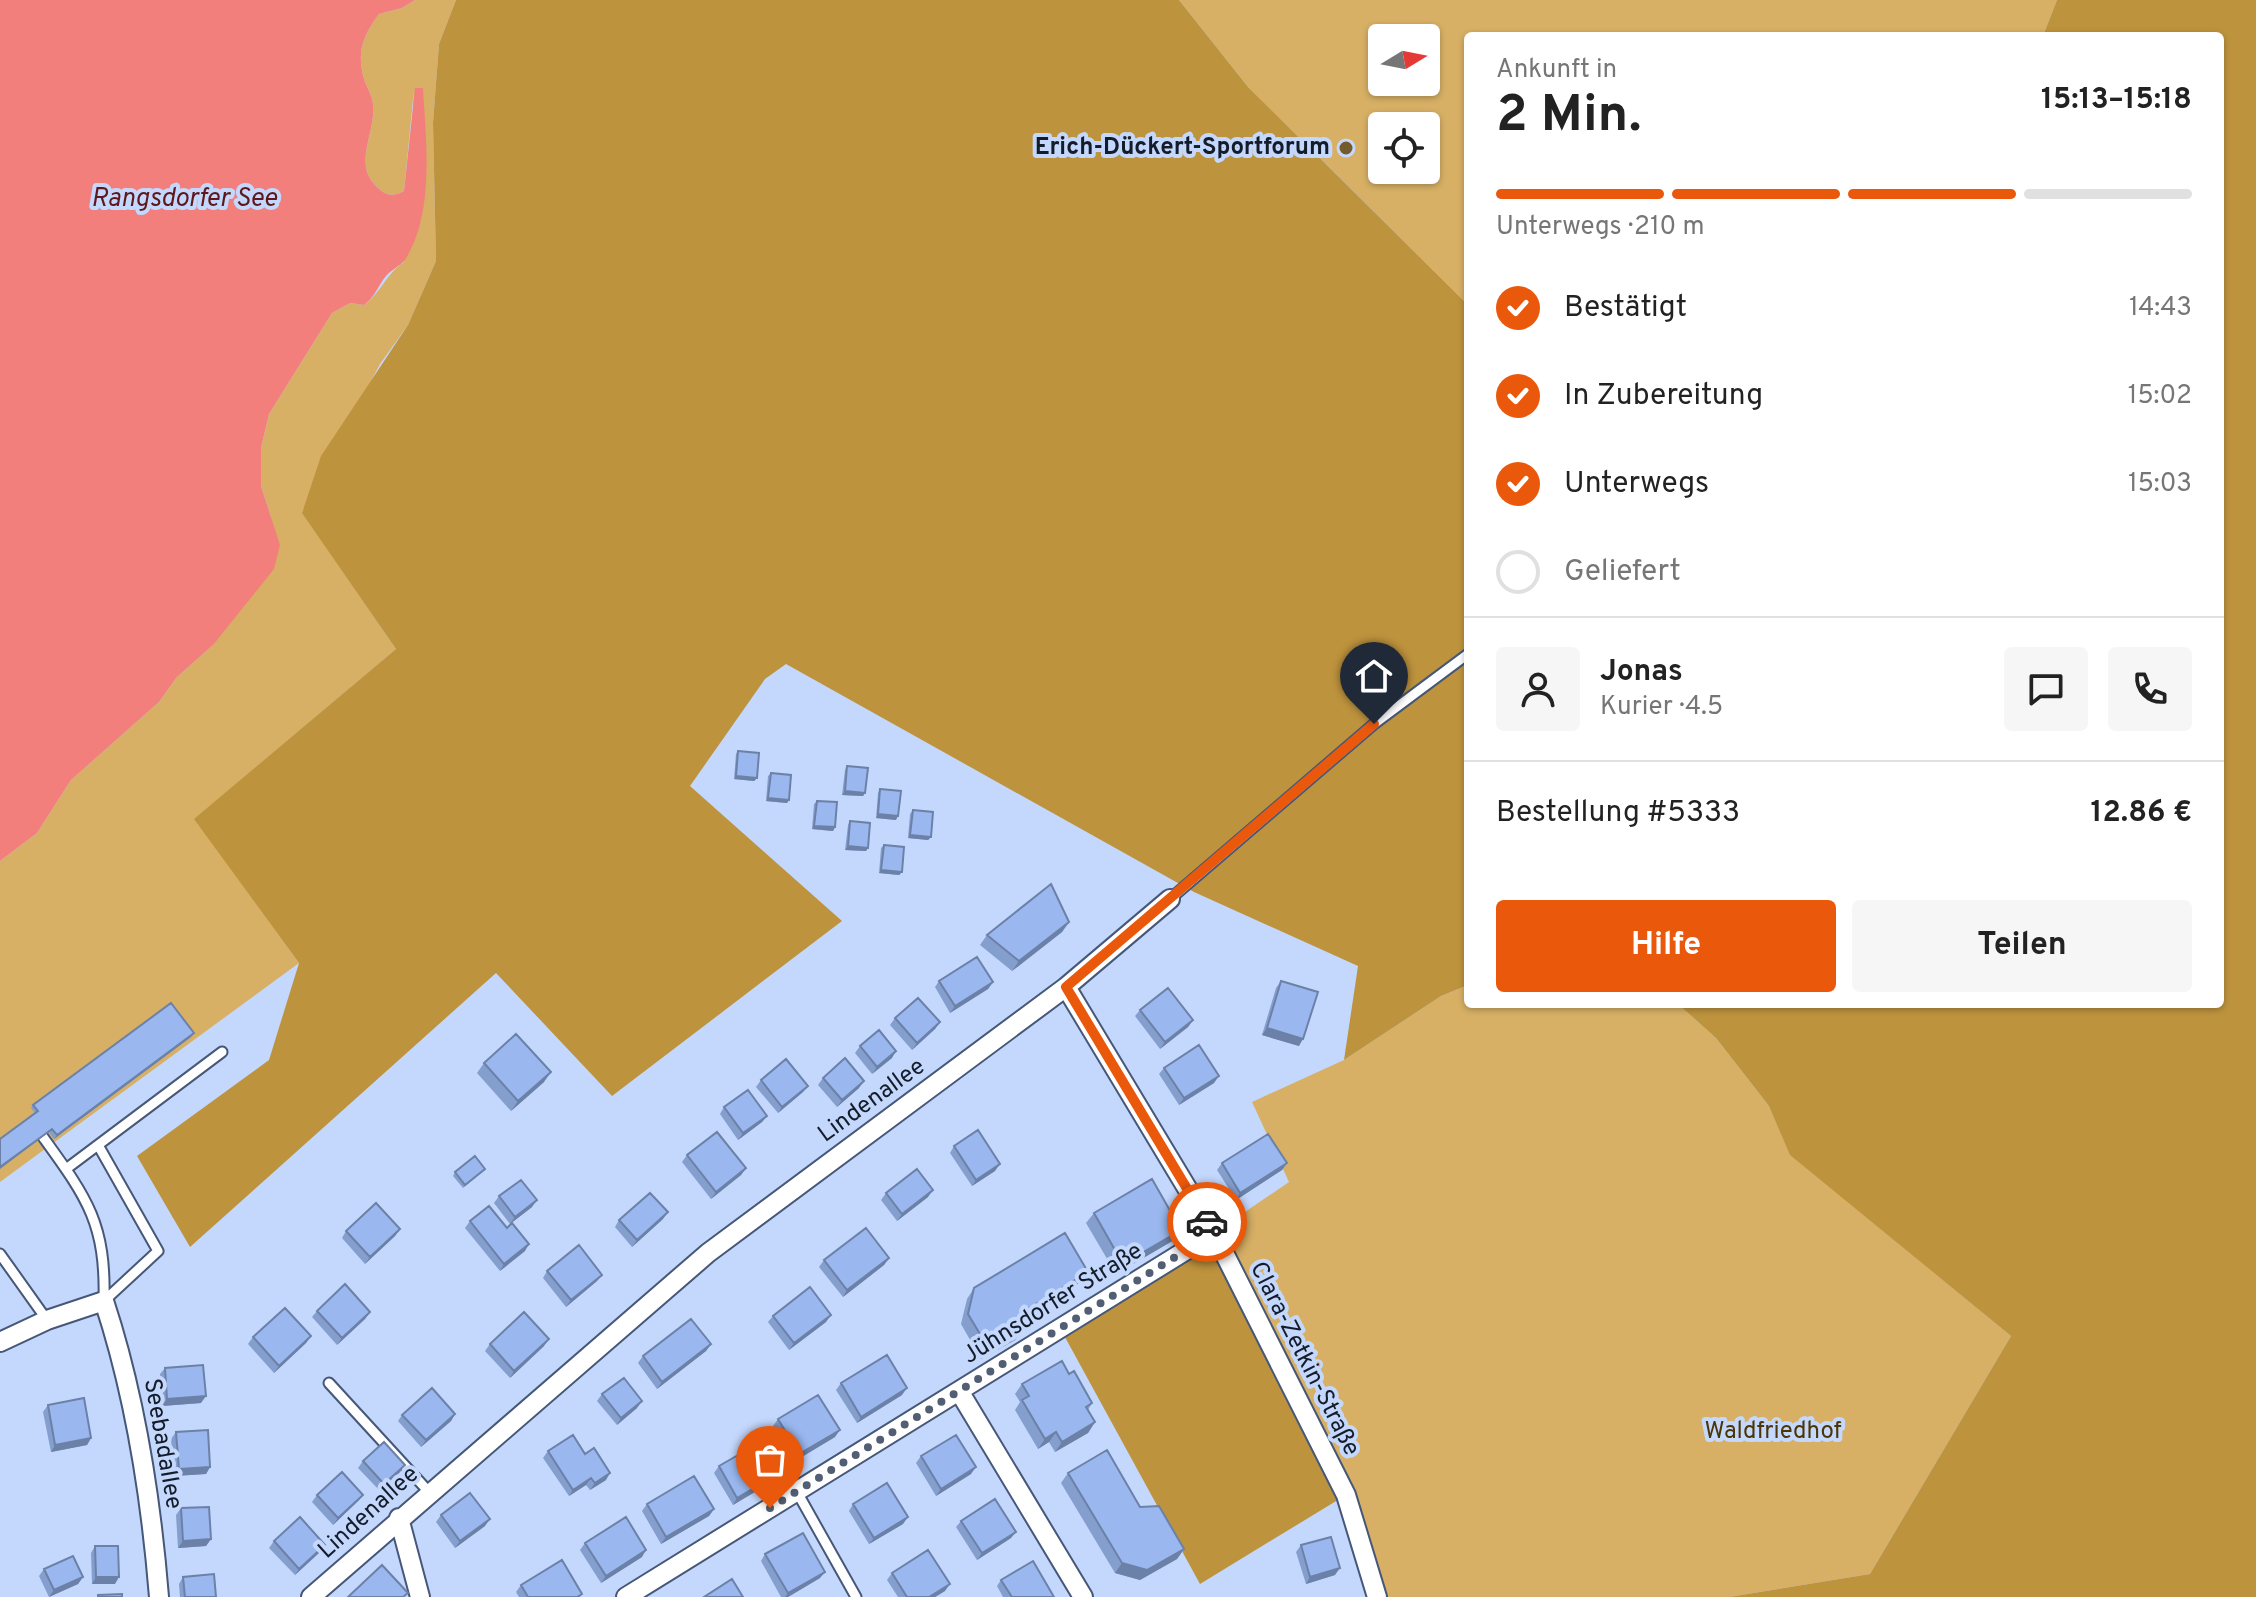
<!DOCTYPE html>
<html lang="de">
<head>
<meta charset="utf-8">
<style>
	body { margin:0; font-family:Overpass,sans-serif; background:#f6f6f6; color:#222; height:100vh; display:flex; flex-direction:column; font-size:30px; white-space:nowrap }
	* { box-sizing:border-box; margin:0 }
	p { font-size:26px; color:#767676 }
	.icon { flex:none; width:44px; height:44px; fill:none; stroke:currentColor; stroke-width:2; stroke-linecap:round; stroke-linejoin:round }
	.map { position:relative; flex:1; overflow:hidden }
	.sheet { position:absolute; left:1464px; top:32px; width:760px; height:976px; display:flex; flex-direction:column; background:#fff; border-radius:8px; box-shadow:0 2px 6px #0004 }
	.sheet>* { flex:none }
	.needle { width:52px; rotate:80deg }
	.buttons { position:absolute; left:1368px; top:24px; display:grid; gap:16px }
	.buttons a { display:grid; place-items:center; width:72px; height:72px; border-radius:8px; background:#fff; box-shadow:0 2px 6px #0004; font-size:40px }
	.pin { position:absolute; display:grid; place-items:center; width:68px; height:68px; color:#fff; margin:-82px -34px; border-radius:50% 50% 50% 0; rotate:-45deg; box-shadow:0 0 8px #0007 }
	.pin .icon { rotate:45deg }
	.courier { position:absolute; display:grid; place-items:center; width:80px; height:80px; margin:-40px; border:6px solid #ea580c; border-radius:50%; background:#fff; color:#222; box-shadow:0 2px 10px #0007 }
	.head em { font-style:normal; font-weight:700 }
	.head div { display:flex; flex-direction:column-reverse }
	.head { display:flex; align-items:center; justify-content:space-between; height:136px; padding:0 32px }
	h1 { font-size:52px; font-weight:700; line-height:60px }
	.bar { display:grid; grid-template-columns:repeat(4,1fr); gap:12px 8px; align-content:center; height:96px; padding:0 32px }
	.bar i { height:10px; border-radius:6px; background:#e0e0e0 }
	.bar .selected { background:#ea580c }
	.bar p { grid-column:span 4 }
	.line { display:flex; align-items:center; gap:20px; padding:0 32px; border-top:2px solid #e0e0e0 }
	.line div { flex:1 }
	.round { display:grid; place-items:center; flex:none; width:84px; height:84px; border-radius:8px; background:#f6f6f6 }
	ol { padding:0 32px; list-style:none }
	li { display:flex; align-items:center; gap:24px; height:88px }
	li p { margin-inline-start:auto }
	li .icon { padding:8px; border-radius:50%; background:#ea580c; color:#fff; stroke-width:4 }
	li:last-child { color:#767676 }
	li i { width:44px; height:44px; border:4px solid #e0e0e0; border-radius:50% }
	.primary-button { display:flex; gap:16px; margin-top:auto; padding:16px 32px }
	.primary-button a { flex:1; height:92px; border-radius:8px; background:#ea580c; color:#fff; font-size:32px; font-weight:700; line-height:92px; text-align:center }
	.primary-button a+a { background:#f6f6f6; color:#222 }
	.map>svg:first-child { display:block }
</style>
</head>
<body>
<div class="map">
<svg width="2256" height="1597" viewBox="0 0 2256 1597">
	<rect width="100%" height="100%" fill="#c4d8fd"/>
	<path fill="#d7b065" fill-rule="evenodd" d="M415,0H456L439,44L433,123L436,261L408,325L380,364L302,512L396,649L195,819L299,963L0,1182V861L37,833L71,780L159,702L177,677L213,645L271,517L261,486V448L269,414L332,313L350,303L364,305C381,293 385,275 404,262L414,89L404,191C393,197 386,196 377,187C352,164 376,133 373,105C373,98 368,89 365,82C356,54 362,37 379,14L402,8Z
		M1179,0H2057L2043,36H1468V305L1248,87ZM1382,38H1426V82H1382ZM1382,126H1426V170H1382Z
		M1468,985V1004H1678L1716,1038L1769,1106L1791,1155L2011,1336L1870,1574L1729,1597H1377L1346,1495L1214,1233L1289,1182L1252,1102L1344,1060L1441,996Z"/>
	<path fill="#be933d" d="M456,0H1179L1248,87L1468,305V985L1441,996L1344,1060L1358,966L1194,892L786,664L765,679L690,786L842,921L612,1096L496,973L190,1247L137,1156L269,1060L299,963L194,819L396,649L302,513L321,456L408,325L436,261L433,123L439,44Z
		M2057,0H2256V1597H1729L1870,1574L2011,1336L1790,1155L1769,1106L1716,1038L1678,1004H2220V36H2043Z
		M1214,1233L1346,1495L1200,1584L1060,1328Z"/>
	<path fill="#f37f7c" d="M0,0H415L402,8L379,14C362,37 356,54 365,82C368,89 373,98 373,105C376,133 352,164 377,187C386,196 393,197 404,191L415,88H423C426,140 435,213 405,260C400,266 391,270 386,276C377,287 376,296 364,305L350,303L332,313L269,414L261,448V486L280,545L274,569L213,645L177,677L159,702L71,780L37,833L0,861Z"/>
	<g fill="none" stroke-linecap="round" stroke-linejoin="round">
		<defs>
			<path id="lane" d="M1170,899L1374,724L1468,654
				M43,1137C87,1198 106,1223 104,1301
				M66,1169L98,1145
				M0,1254L47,1320
				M104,1301L158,1251L98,1145L222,1052
				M329,1383L429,1492
				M797,1492L856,1597"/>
			<path id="street" d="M1066,987L1214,1233L1346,1495L1377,1597
				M0,1342L47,1320L104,1301C135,1395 151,1498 159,1597
				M959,1391L1083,1597
				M399,1518L420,1597
				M311,1597L708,1253L1066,987L1170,899
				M626,1597L1214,1233"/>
		</defs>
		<use href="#lane" stroke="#465777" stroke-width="13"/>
		<use href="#street" stroke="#465777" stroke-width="22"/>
		<use href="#lane" stroke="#fff" stroke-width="9"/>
		<use href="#street" stroke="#fff" stroke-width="18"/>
	</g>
	<path fill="#849ece" d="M738,751L757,778L754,781L734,779L736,754Z
		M847,766L865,793L863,796L842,795L845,770Z
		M771,773L789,800L787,803L766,801L768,776Z
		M880,789L896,820L876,818L878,793Z
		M817,801L835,827L833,831L812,829L814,804Z
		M913,810L931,837L928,840L908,838L910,814Z
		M850,821L868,848L866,851L845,850L848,825Z
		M884,845L902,872L899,875L879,873L881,848Z
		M1069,922L1062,932L1012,971L980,945L987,935Z
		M939,981L993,982L988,989L950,1013L935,987Z
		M1281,981L1299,1046L1262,1035L1276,988Z
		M1140,1010L1193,1020L1188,1027L1160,1049L1135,1016Z
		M895,1018L940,1022L935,1029L912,1050L890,1025Z
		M191,1037L54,1139L31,1108L33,1105Z
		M860,1046L892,1058L872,1074L855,1053Z
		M484,1063L544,1082L511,1111L477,1073Z
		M1164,1068L1214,1083L1179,1105L1159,1074Z
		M823,1078L859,1088L837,1107L818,1085Z
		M761,1080L803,1092L778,1113L756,1087Z
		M724,1107L767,1116L762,1122L738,1140L720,1114Z
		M954,1146L995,1171L972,1186L950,1153Z
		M687,1155L746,1168L741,1175L711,1199L682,1162Z
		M1222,1163H1287L1282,1170L1236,1200L1217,1170Z
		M485,1169L463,1188L453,1176L455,1172Z
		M886,1193L928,1197L897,1221L881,1200Z
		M499,1196L532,1207L510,1224L494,1203Z
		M1094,1213L1181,1230L1174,1240L1116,1274L1086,1223Z
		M663,1219L632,1247L615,1227L619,1220Z
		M470,1221L525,1251L500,1271L465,1228Z
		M400,1229L395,1236L365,1264L342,1238L346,1231Z
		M889,1258L884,1265L843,1297L819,1267L824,1260Z
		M547,1271L597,1281L566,1307L543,1278Z
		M1081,1282L1023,1317L1015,1340L981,1359L961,1324L967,1299L974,1288Z
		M317,1311L370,1312L365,1319L337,1345L312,1317Z
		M773,1316L826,1322L789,1350L768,1322Z
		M311,1336L306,1343L274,1373L248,1344L253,1337Z
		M490,1344L544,1346L510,1378L485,1351Z
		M711,1344L706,1351L657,1389L638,1363L643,1356Z
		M165,1368L201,1403L162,1406L160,1374Z
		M1069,1374L1092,1403L1088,1410L1095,1422L1088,1433L1055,1452L1049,1442L1038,1449L1015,1410L1020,1402L1015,1394L1022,1384Z
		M841,1383L902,1395L857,1423L836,1390Z
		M602,1394L637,1408L617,1425L597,1401Z
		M48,1405L91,1438L87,1445L51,1452L43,1412Z
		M455,1414L451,1421L421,1447L398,1421L402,1415Z
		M778,1419L835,1437L795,1461L773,1426Z
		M176,1432L210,1467L206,1474L174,1476L171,1439Z
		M548,1451L606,1480L590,1490L586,1485L569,1496L543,1458Z
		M921,1456L971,1474L936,1496L916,1463Z
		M363,1461L400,1472L380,1491L358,1468Z
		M719,1466L773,1481L733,1505L714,1473Z
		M1068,1473L1140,1507L1184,1549L1177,1559L1140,1580L1115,1573L1061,1483Z
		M317,1495H363L358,1501L333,1525L312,1502Z
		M647,1504L714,1509L709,1516L661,1544L642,1511Z
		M853,1504L903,1524L869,1544L849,1511Z
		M181,1508L211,1539L206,1546L178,1548L176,1515Z
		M441,1515L485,1526L455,1548L436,1522Z
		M961,1521L1011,1538L977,1560L956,1527Z
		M274,1541L320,1552L295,1575L269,1548Z
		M585,1543L642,1557L601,1583L580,1550Z
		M1301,1545L1335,1575L1306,1584L1296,1552Z
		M95,1546L115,1584H92L91,1553Z
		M765,1554L820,1578L788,1597H781L761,1561Z
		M44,1569L83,1577L78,1584L49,1597L39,1576Z
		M892,1573L945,1591L935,1597H898L887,1580Z
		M183,1577L216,1597H180L179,1584Z
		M1001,1580L1054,1597H1003L997,1586Z
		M521,1585L582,1594L580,1597H519L516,1592Z"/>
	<path fill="#6c81a7" d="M736,776L757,778L754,781L734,779Z
		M845,791L865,793L863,796L842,795Z
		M768,798L789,800L787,803L766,801Z
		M878,814L898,816L896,820L876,818Z
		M814,826L835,827L833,831L812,829Z
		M910,835L931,837L928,840L908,838Z
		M848,846L868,848L866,851L845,850Z
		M881,870L902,872L899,875L879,873Z
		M1069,922L1062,932L1012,971L1019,961Z
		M993,982L988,989L950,1013L955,1006Z
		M1193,1020L1188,1027L1160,1049L1165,1042Z
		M940,1022L935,1029L912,1050L917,1043Z
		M1267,1028L1303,1039L1299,1046L1262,1035Z
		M194,1033L191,1037L54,1139L57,1135Z
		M896,1051L892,1058L872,1074L877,1067Z
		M551,1072L544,1082L511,1111L518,1101Z
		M1219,1076L1214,1083L1179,1105L1184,1098Z
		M864,1081L859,1088L837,1107L842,1100Z
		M808,1086L803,1092L778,1113L782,1107Z
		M767,1116L762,1122L738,1140L743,1133Z
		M52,1129L49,1132L0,1169V1167Z
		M1287,1163L1282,1170L1236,1200L1240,1193Z
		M1000,1164L995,1171L972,1186L976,1180Z
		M746,1168L741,1175L711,1199L716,1192Z
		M933,1190L928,1197L897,1221L902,1214Z
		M537,1200L532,1207L510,1224L515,1217Z
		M668,1212L663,1219L632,1247L637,1240Z
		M400,1229L395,1236L365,1264L370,1257Z
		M1181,1230L1174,1240L1116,1274L1123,1264Z
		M529,1244L525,1251L500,1271L504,1264Z
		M889,1258L884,1265L843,1297L847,1290Z
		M1088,1272L1081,1282L1017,1321L1024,1311Z
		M602,1275L597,1281L566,1307L571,1300Z
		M370,1312L365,1319L337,1345L342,1338Z
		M831,1315L826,1322L789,1350L794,1343Z
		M1022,1330L1015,1340L981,1359L989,1349Z
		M311,1336L306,1343L274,1373L279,1366Z
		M549,1339L544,1346L510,1378L514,1371Z
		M711,1344L706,1351L657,1389L662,1382Z
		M907,1388L902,1395L857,1423L861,1417Z
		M206,1396L201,1403L162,1406L167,1399Z
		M642,1401L637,1408L617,1425L621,1418Z
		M455,1414L451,1421L421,1447L426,1440Z
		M1095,1422L1088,1433L1055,1452L1062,1442Z
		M840,1430L835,1437L795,1461L799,1454Z
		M1056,1432L1049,1442L1038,1449L1045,1439Z
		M91,1438L87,1445L51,1452L55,1445Z
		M405,1465L400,1472L380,1491L384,1484Z
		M210,1467L206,1474L174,1476L179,1469Z
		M976,1467L971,1474L936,1496L941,1489Z
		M610,1473L606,1480L590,1490L595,1483Z
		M778,1474L773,1481L733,1505L737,1498Z
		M591,1478L586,1485L569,1496L573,1490Z
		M363,1495L358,1501L333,1525L338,1518Z
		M714,1509L709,1516L661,1544L666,1537Z
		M908,1517L903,1524L869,1544L874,1538Z
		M490,1519L485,1526L455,1548L460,1541Z
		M1016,1532L1011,1538L977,1560L982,1553Z
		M211,1539L206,1546L178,1548L183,1541Z
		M325,1545L320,1552L295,1575L299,1569Z
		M1184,1549L1177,1559L1140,1580L1115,1573L1122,1563Z
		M646,1550L642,1557L601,1583L606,1576Z
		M1340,1568L1335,1575L1306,1584L1310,1577Z
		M825,1572L820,1578L788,1597H785L788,1593Z
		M83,1577L78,1584L49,1597L54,1590Z
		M96,1577H119L115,1584H92Z
		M950,1584L945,1591L935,1597H929Z"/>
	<path fill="#9ab8ef" stroke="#6c81a7" stroke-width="2" d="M738,751L759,753L757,778L736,776Z
		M847,766L868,768L865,793L845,791Z
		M771,773L791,775L789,800L768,798Z
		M880,789L901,791L898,816L878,814Z
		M817,801L837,802L835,827L814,826Z
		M913,810L933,812L931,837L910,835Z
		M850,821L870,823L868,848L848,846Z
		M884,845L904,847L902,872L881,870Z
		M1051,884L1069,922L1019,961L987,935Z
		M977,957L993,982L955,1006L939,981Z
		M1281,981L1318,992L1303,1039L1267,1028Z
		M1168,988L1193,1020L1165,1042L1140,1010Z
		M918,998L940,1022L917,1043L895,1018Z
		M171,1003L194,1033L57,1135L52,1129L0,1167V1139L38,1111L33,1105Z
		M879,1030L896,1051L877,1067L860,1046Z
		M516,1034L551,1072L518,1101L484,1063Z
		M1199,1045L1219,1076L1184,1098L1164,1068Z
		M845,1058L864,1081L842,1100L823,1078Z
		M786,1059L808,1086L782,1107L761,1080Z
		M748,1090L767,1116L743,1133L724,1107Z
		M978,1130L1000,1164L976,1180L954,1146Z
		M717,1132L746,1168L716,1192L687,1155Z
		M1268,1134L1287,1163L1240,1193L1222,1163Z
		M475,1156L485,1169L465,1185L455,1172Z
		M917,1169L933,1190L902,1214L886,1193Z
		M1152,1179L1181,1230L1123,1264L1094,1213Z
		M521,1180L537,1200L515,1217L499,1196Z
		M650,1193L668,1212L637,1240L619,1220Z
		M376,1203L400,1229L370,1257L346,1231Z
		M489,1206L507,1228L512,1223L529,1244L504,1264L470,1221Z
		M866,1228L889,1258L847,1290L824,1260Z
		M1065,1233L1088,1272L1024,1311L1022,1330L989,1349L968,1314L974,1288Z
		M579,1245L602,1275L571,1300L547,1271Z
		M345,1284L370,1312L342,1338L317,1311Z
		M810,1287L831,1315L794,1343L773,1316Z
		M285,1308L311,1336L279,1366L253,1337Z
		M524,1312L549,1339L514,1371L490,1344Z
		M691,1319L711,1344L662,1382L643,1356Z
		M887,1355L907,1388L861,1417L841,1383Z
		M1062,1361L1069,1374L1074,1371L1092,1403L1086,1407L1095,1422L1062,1442L1056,1432L1045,1439L1022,1400L1029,1396L1022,1384Z
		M203,1365L206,1396L167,1399L165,1368Z
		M624,1378L642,1401L621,1418L602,1394Z
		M432,1388L455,1414L426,1440L402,1415Z
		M818,1395L840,1430L799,1454L778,1419Z
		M84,1398L91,1438L55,1445L48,1405Z
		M208,1430L210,1467L179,1469L176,1432Z
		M573,1435L585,1454L594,1448L610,1473L595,1483L591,1478L573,1490L548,1451Z
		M956,1435L976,1467L941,1489L921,1456Z
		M384,1442L405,1465L384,1484L363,1461Z
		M759,1443L778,1474L737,1498L719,1466Z
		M1107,1450L1140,1507L1159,1506L1184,1549L1147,1570L1122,1563L1068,1473Z
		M342,1472L363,1495L338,1518L317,1495Z
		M694,1476L714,1509L666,1537L647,1504Z
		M887,1483L908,1517L874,1538L853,1504Z
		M470,1493L490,1519L460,1541L441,1515Z
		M995,1499L1016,1532L982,1553L961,1521Z
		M209,1507L211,1539L183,1541L181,1508Z
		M300,1517L325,1545L299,1569L274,1541Z
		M626,1517L646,1550L606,1576L585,1543Z
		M803,1533L825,1572L788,1593L765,1554Z
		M1331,1537L1340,1568L1310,1577L1301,1545Z
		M95,1546H118L119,1577H96Z
		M928,1550L950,1584L929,1597H907L892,1573Z
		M73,1556L83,1577L54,1590L44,1569Z
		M562,1560L582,1594L577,1597H528L521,1585Z
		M1033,1561L1054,1597H1012L1001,1580Z
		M382,1565L408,1593L403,1597H348Z
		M214,1574L216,1597H185L183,1577Z
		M732,1579L743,1597H704Z
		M122,1594V1597H98V1595Z"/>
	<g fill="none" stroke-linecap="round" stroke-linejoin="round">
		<path stroke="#525e73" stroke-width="8" stroke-dasharray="0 14.4" d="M770,1508L1214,1233L1207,1222"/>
		<path stroke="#ea580c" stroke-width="10" d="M1207,1222L1066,987L1374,724"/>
	</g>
	<circle fill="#735b2c" stroke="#c4d8fd" stroke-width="3" cx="1346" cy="148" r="8"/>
	<g text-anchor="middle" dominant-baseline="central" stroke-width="8" stroke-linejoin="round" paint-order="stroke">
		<g font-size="24" font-weight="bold" fill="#151c29" stroke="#c4d8fd" text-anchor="end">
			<text x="1330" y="148">Erich-Dückert-Sportforum</text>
		</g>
		<g font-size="24" fill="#151c29" stroke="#c4d8fd">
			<text transform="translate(872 1101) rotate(-36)">Lindenallee</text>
			<text transform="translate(1053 1304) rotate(-32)">Jühnsdorfer Straße</text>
			<text transform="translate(1304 1359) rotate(63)">Clara-Zetkin-Straße</text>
			<text transform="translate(162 1444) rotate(80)">Seebadallee</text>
			<text transform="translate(369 1513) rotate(-42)">Lindenallee</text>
		</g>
		<g font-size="24" fill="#4b3502" stroke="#c4d8fd">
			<text x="1773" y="1432">Waldfriedhof</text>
		</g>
		<g font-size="26" font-style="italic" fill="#5f171a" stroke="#c4d8fd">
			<text x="184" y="199">Rangsdorfer See</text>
		</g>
	</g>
</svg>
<div class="buttons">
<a><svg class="needle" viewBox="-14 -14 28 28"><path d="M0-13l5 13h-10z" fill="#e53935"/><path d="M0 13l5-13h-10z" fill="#767676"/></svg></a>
<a><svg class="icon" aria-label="locate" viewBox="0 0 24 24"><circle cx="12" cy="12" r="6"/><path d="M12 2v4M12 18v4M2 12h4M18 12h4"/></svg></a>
</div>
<div class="pin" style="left:770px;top:1508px;background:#ea580c"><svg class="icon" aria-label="bag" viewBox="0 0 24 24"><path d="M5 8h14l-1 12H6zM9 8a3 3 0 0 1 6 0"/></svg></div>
<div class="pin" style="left:1374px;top:724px;background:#1f2937"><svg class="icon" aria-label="home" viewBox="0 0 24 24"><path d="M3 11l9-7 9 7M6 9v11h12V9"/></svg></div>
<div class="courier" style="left:1207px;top:1222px"><svg class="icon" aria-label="car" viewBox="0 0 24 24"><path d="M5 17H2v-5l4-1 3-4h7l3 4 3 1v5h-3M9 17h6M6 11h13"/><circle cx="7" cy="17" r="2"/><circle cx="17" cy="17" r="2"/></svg></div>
<section class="sheet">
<div class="head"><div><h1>2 Min.</h1><p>Ankunft in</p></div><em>15:13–15:18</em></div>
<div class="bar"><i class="selected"></i><i class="selected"></i><i class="selected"></i><i></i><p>Unterwegs · 210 m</p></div>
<ol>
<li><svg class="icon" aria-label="check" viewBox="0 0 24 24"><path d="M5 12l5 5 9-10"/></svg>Bestätigt<p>14:43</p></li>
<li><svg class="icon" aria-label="check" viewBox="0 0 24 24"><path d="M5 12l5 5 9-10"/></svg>In Zubereitung<p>15:02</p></li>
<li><svg class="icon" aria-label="check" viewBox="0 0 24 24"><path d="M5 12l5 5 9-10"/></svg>Unterwegs<p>15:03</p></li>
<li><i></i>Geliefert</li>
</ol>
<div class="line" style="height:144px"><a class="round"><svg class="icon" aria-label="person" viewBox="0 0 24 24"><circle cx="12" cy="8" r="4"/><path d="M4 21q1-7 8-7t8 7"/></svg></a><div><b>Jonas</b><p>Kurier · 4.5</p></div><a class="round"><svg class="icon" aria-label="chat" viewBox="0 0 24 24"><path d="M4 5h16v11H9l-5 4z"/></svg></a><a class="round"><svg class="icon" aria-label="phone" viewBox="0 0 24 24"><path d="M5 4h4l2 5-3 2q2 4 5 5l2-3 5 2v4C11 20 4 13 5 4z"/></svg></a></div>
<div class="line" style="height:104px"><div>Bestellung #5333</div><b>12.86 €</b></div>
<div class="primary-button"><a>Hilfe</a><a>Teilen</a></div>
</section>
</div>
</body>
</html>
